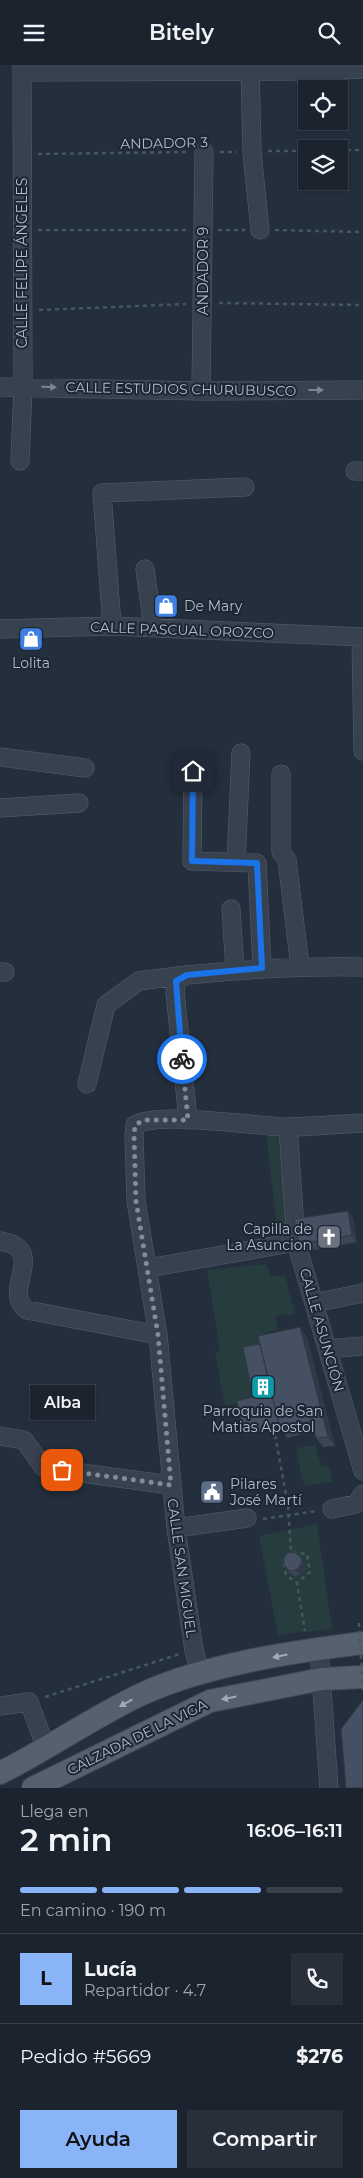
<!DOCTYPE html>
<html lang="es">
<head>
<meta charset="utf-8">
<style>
	body { margin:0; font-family:Montserrat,sans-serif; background:#282f3a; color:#f1f3f6; height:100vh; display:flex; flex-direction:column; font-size:19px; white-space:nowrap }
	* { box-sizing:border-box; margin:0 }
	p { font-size:16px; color:#a0a4aa }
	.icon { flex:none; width:28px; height:28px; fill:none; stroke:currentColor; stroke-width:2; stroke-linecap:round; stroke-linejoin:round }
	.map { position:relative; height:1723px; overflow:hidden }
	.drawer { display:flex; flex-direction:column; background:#1b232e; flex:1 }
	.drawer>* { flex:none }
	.fabs { position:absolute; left:298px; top:15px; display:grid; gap:10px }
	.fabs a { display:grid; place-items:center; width:50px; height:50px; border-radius:0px; background:#1b232e; box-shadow:0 2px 8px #0003,0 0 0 1px #39404a; font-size:25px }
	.pin { position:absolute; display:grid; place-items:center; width:42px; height:42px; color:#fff; margin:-21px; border-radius:10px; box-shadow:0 2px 8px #0006 }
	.courier { position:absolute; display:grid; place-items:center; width:50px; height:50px; margin:-25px; border:4px solid #1a73e8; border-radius:50%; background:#fff; color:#222; box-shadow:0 1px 6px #0007 }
	.bubble { position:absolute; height:35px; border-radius:0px; background:#1b232e; box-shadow:0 2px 8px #0003,0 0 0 1px #39404a; font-size:16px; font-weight:600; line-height:35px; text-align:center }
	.summary em { font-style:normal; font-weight:600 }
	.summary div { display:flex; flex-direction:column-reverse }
	.summary { display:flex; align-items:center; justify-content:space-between; height:85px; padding:0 20px }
	h1 { font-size:32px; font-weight:600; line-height:38px }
	.bar { display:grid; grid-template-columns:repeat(4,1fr); gap:8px 5px; align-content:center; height:60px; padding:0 20px }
	.bar i { height:6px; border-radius:4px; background:#39404a }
	.bar .active { background:#8ab4f8 }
	.bar p { grid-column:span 4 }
	.line { display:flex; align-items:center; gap:12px; padding:0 20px; border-top:1px solid #39404a }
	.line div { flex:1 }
	.round { display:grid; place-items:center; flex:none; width:52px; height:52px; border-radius:0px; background:#282f3a }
	.action { display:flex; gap:10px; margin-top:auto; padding:10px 20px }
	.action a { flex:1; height:58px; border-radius:0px; background:#8ab4f8; color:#111; font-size:20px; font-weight:600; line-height:58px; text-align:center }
	.action a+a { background:#282f3a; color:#f1f3f6 }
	header { display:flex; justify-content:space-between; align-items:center; height:65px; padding:0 20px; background:#1b232e; font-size:22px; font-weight:600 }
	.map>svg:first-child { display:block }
</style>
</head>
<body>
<header><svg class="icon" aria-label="menu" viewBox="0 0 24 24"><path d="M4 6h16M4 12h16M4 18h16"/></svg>Bitely<svg class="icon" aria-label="search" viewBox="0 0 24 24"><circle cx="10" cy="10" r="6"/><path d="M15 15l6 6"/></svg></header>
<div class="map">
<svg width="363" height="1723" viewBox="0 0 363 1723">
	<rect width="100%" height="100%" fill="#242f3e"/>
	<path fill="#263c3f" d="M266,1069H274L283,1078L287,1167L278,1170Z
		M266,1199L271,1211L285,1210L295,1249L275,1251L278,1265L264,1268L265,1281L255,1335L225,1341L215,1287L220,1285L207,1205Z
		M315,1380L321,1401L329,1402L332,1417L304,1421L296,1383Z
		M317,1459L332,1564L278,1570L259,1471Z"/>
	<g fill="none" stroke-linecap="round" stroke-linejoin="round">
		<defs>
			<path id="minor" d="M250,0L252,87L260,165
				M22,7L308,6L363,4
				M0,322L201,326L363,325
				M201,326L204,87
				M20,396L23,322L22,0
				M355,406H363
				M145,504L153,563
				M112,561L102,428L245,422
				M0,564L112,561L363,572
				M361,572L363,686
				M0,692L85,703
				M193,707L192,796L257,798L262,903
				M281,709V787L287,795L300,901
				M0,743L79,738
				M236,797L241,688
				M231,844L235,905
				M0,907H5
				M87,1019L106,940L139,916L186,910
				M188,1055L175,927L176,916L187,910C246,904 304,901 363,902
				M288,1062L296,1177L363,1406
				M0,1176C50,1184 0,1226 27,1245L158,1270
				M148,1203L296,1177
				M314,1238L363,1228
				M327,1284L363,1281
				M0,1371L24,1375L44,1403L171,1420
				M332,1444L356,1439L363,1429
				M176,1463L247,1453
				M319,1583L329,1723
				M200,1608L194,1585L176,1463L158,1270L136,1136L134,1070L135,1060C160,1046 253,1061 287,1062C312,1062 338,1059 363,1058
				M0,1641L29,1637L46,1683"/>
			<path id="major" d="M0,1708C48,1684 93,1652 142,1629C207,1599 293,1587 363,1578
				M33,1723L210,1636L322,1614L363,1612"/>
		</defs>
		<use href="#minor" stroke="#565f6c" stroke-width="19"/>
		<use href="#major" stroke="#414a57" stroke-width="24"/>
		<path stroke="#44595c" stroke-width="2.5" stroke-dasharray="4 4" stroke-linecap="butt" d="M339,85H363
			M268,86H306
			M220,87H237
			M38,89L187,87
			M38,165H187
			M218,165H245
			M275,165L363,167
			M219,238L363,240
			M39,245L186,239
			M275,1370L288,1440L291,1487L307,1489L310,1507L297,1518L305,1566
			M263,1454L317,1446
			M284,1498L286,1510L297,1518
			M45,1632L180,1589"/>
		<use href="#minor" stroke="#38414e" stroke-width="18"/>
		<use href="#major" stroke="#56606e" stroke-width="22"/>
		<path stroke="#44595c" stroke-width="2.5" stroke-dasharray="4 4" stroke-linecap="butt" d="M359,1558L363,1625"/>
	</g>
	<path fill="#3b4654" d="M348,1146L353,1153L357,1177L304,1187L299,1179Z
		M307,1272L335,1381L323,1382L316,1373L315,1366L287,1373L280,1362L246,1370L244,1367L253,1332L260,1279Z
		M305,1498L306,1504L300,1510L294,1511L287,1505L284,1500Z"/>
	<path fill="#303945" d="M348,1146L353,1153L357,1177L352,1170Z
		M300,1262L307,1272L335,1381L328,1372Z
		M301,1492L305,1498L306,1504L300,1510L296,1505Z"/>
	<path fill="#455162" stroke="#303945" d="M348,1146L352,1170L299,1179L294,1154Z
		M300,1262L328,1372L316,1373L312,1356L280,1363L258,1271Z
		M260,1279L279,1359L244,1367L237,1336L253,1332L243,1282Z
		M294,1487L301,1492L302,1498L296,1505L290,1506L284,1500V1493L287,1488Z
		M363,1635V1723H346L341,1664Z"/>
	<defs><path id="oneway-solid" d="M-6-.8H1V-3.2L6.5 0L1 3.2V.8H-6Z" transform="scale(1.25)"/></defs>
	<g fill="#7c8592">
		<use href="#oneway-solid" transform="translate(49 322) rotate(1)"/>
		<use href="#oneway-solid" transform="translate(316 325)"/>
	</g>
	<g fill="#a1aab7">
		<use href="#oneway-solid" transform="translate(280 1591) rotate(168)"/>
		<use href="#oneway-solid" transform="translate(229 1633) rotate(169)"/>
		<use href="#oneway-solid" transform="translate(126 1638) rotate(151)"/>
	</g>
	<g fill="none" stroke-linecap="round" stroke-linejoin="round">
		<path stroke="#828b98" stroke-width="5" stroke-dasharray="0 9" d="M62,1405L171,1420L158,1270L136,1136L134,1070L135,1060L144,1055H188L182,994"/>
		<path stroke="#1a73e8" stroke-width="6" d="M182,994L176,916L187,910L262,903L257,798L192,796L193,706"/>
	</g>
	<defs>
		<symbol id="shop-square" viewBox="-11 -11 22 22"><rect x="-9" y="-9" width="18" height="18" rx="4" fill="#3f7fe0" stroke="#1d2633"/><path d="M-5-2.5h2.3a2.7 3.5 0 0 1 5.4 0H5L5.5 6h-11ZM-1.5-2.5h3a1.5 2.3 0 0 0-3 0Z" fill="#fff"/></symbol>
		<symbol id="church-square" viewBox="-11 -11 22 22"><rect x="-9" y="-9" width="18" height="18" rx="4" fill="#6b7280" stroke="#1d2633"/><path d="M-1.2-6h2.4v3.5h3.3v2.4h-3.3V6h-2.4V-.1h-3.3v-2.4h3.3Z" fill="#fff"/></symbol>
		<symbol id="building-square" viewBox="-11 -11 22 22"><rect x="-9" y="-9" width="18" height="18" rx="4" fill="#0f9aa8" stroke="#1d2633"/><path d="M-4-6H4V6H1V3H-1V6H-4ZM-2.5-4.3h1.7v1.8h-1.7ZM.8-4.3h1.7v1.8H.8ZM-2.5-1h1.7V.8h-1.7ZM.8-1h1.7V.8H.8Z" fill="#fff"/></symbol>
		<symbol id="civic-square" viewBox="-11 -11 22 22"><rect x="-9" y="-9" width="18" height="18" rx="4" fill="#5c6f8a" stroke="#1d2633"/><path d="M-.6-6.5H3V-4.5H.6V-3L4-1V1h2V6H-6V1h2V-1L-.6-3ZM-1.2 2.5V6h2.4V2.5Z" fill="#fff"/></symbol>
	</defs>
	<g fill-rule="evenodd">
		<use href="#shop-square" x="152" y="527" width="28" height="28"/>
		<use href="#shop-square" x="17" y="560" width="28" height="28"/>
		<use href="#church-square" x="315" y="1158" width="28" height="28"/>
		<use href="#building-square" x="249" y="1308" width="28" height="28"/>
		<use href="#civic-square" x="198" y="1413" width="28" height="28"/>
	</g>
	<g text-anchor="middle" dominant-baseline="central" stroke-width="4" stroke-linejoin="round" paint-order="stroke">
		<g font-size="14" fill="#b4bcc9" stroke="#1d2633">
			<text transform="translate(164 78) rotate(-1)">ANDADOR 3</text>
			<text transform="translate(22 198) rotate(-90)">CALLE FELIPE ÁNGELES</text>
			<text transform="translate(203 206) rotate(-90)">ANDADOR 9</text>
			<text transform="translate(181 324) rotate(1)">CALLE ESTUDIOS CHURUBUSCO</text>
			<text transform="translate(182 565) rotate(2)">CALLE PASCUAL OROZCO</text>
			<text transform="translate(322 1265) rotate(74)">CALLE ASUNCIÓN</text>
			<text transform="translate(182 1503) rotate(82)">CALLE SAN MIGUEL</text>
			<text transform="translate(137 1672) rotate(-26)">CALZADA DE LA VIGA</text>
		</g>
		<g font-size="14" fill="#b4bcc9" stroke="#1d2633" text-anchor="start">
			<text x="184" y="541">De Mary</text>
			<text x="31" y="598" text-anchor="middle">Lolita</text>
			<text x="312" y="1164" text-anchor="end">Capilla de<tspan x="312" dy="16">La Asuncion</tspan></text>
			<text x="263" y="1346" text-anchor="middle">Parroquia de San<tspan x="263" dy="16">Matias Apostol</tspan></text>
			<text x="230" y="1419">Pilares<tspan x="230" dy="16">José Martí</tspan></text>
		</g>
	</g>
</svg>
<div class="fabs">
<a><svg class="icon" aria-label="locate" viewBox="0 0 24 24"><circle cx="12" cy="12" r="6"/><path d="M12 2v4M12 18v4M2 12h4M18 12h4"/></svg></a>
<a><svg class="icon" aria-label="layers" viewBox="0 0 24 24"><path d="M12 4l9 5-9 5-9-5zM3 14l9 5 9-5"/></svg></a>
</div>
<div class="pin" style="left:62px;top:1405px;background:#ea580c"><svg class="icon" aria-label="bag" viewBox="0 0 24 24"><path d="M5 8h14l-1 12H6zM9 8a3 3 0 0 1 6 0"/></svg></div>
<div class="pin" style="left:193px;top:706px;background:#1f2937"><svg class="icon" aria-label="home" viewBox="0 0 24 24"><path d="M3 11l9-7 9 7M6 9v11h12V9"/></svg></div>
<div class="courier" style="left:182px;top:994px"><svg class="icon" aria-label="bike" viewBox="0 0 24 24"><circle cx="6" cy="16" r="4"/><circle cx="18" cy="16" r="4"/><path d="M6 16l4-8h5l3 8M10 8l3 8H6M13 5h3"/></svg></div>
<div class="bubble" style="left:30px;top:1320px;width:65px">Alba</div>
</div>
<section class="drawer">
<div class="summary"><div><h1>2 min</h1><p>Llega en</p></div><em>16:06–16:11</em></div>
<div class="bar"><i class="active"></i><i class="active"></i><i class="active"></i><i></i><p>En camino · 190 m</p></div>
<div class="line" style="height:90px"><b class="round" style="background:#8ab4f8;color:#111">L</b><div><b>Lucía</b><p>Repartidor · 4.7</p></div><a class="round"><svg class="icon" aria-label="phone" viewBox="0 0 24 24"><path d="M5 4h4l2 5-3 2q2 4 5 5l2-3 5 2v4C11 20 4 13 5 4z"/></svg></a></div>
<div class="line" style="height:65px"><div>Pedido #5669</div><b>$276</b></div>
<div class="action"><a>Ayuda</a><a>Compartir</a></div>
</section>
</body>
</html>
